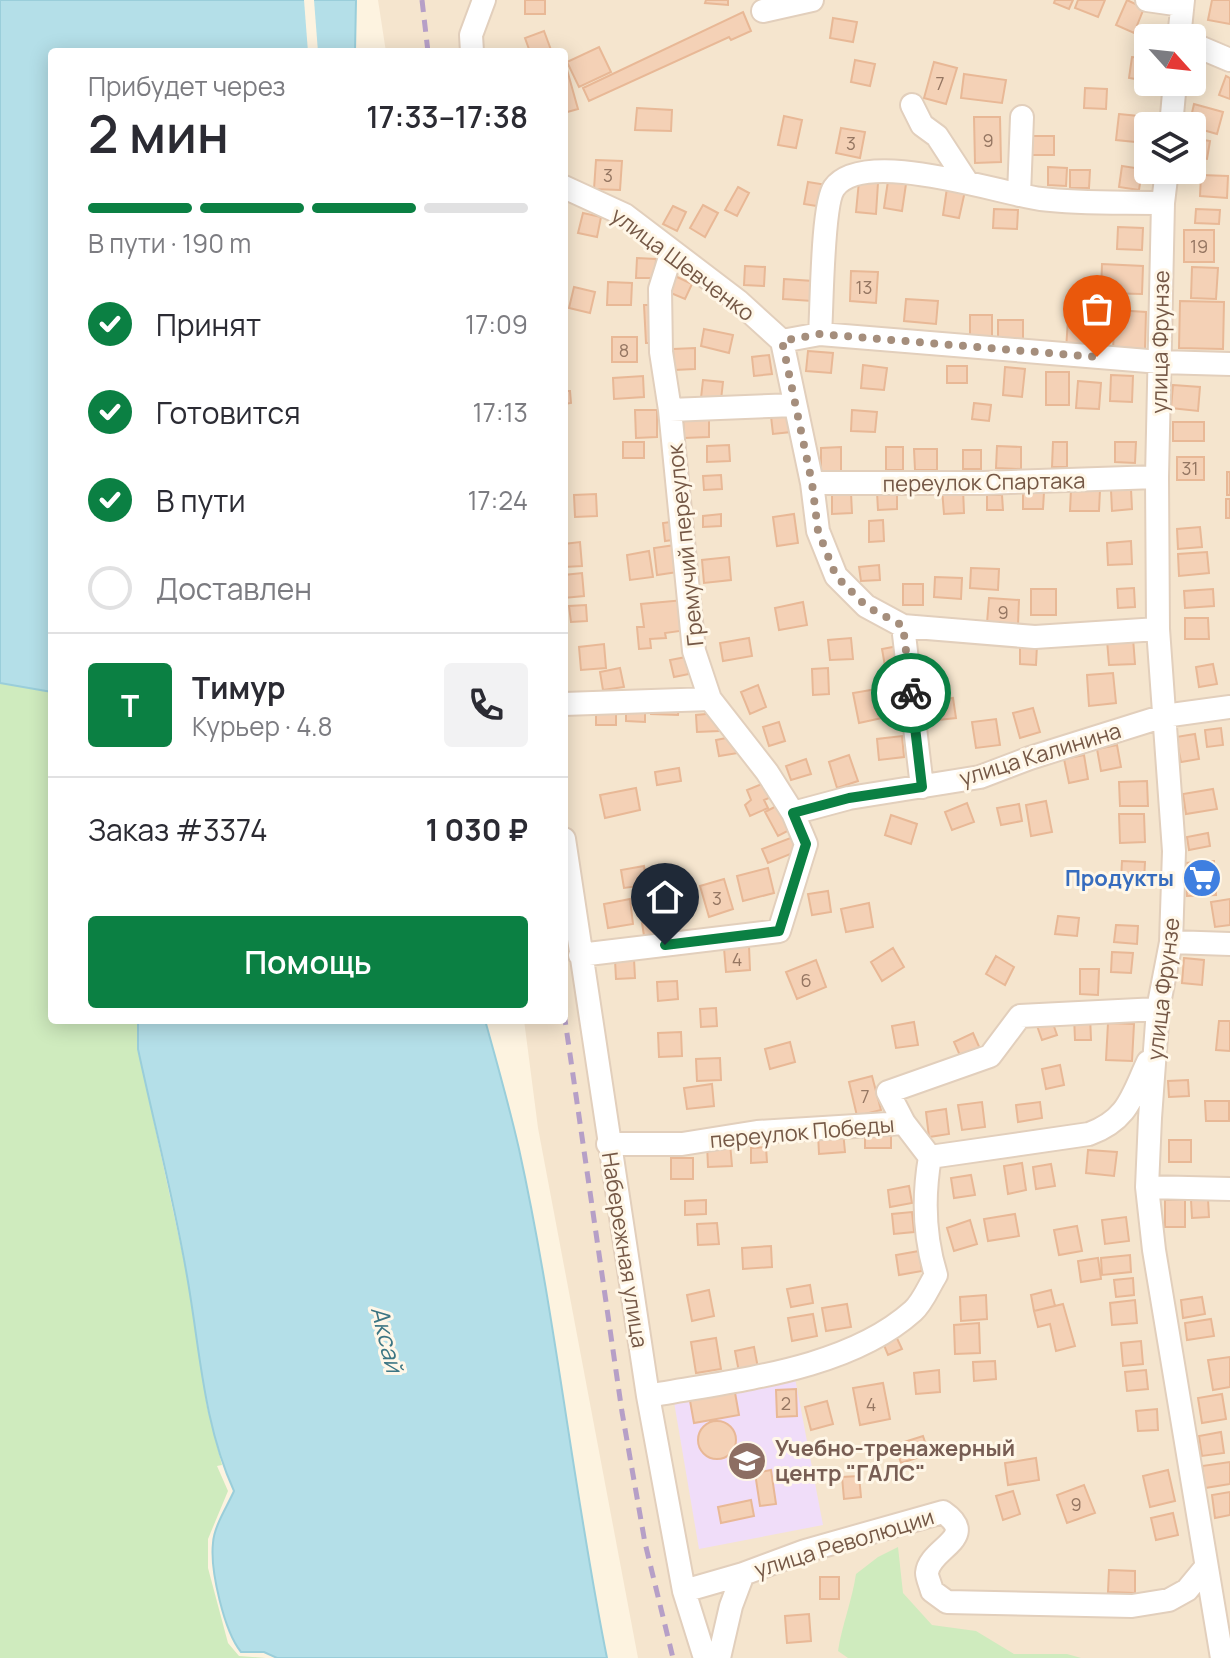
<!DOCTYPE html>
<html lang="ru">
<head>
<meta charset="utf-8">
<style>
	body { margin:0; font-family:Manrope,sans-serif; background:#f2f2f3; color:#2b2b33; height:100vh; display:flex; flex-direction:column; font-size:30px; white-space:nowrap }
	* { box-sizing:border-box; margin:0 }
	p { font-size:26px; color:#7c7c81 }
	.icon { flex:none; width:44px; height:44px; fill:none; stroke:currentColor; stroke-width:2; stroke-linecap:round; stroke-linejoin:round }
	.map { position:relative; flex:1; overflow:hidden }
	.sheet { position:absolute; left:48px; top:48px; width:520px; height:976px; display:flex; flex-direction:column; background:#fff; border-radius:8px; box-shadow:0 4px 20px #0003 }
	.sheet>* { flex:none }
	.needle { width:52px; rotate:117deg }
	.fabs { position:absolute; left:1134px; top:24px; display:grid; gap:16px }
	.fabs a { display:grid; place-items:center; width:72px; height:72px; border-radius:8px; background:#fff; box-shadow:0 4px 20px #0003; font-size:40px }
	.pin { position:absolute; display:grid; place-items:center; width:68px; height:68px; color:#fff; margin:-82px -34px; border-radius:50% 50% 50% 0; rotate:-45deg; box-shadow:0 0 8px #0007 }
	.pin .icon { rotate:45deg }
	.courier { position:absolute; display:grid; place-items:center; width:80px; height:80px; margin:-40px; border:6px solid #0b8043; border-radius:50%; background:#fff; color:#222; box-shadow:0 2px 10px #0007 }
	.head em { font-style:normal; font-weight:600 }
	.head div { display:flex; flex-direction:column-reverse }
	.head { display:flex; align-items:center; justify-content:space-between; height:136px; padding:0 40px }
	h1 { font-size:52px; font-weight:600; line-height:60px }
	.bar { display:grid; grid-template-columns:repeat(4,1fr); gap:12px 8px; align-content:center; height:96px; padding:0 40px }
	.bar i { height:10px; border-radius:6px; background:#e1e1e2 }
	.bar .selected { background:#0b8043 }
	.bar p { grid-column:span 4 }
	.line { display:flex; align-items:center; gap:20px; padding:0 40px; border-top:2px solid #e1e1e2 }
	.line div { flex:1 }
	.round { display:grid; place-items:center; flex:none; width:84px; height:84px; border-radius:8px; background:#f2f2f3 }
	ol { padding:0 40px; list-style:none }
	li { display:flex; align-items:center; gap:24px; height:88px }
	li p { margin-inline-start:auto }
	li .icon { padding:8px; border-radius:50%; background:#0b8043; color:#fff; stroke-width:4 }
	li:last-child { color:#7c7c81 }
	li i { width:44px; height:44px; border:4px solid #e1e1e2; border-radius:50% }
	.primary-button { display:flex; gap:16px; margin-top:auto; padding:16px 40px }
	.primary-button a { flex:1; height:92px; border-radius:8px; background:#0b8043; color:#fff; font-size:32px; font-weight:600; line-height:92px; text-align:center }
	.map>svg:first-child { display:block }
</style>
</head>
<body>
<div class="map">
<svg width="1230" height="1658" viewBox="0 0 1230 1658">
	<rect width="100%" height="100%" fill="#fdf3e0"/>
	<path fill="#f5e5ce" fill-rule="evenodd" d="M378,0H1230V1658H638L538,1128L524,1020H564V52H386ZM1148,38H1192V82H1148ZM1148,126H1192V170H1148Z"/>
	<path fill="#f0ddf9" d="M794,1373L823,1525L699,1549L673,1396Z"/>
	<path fill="#cfebbe" d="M0,683L52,692V1020H138V1049L187,1275L207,1407L222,1465L217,1466L228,1491L208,1539V1568L228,1643L239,1656L266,1658H0Z
		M898,1547L903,1593L932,1625L976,1631L1014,1654H1067L1081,1658H848L838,1651C842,1625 852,1601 856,1574L878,1557Z"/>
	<path fill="#b4dfe8" stroke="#9aceda" stroke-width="2" d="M0,0H356L355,52H52V692L0,683Z
		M138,1020H485C497,1063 509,1105 519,1149C556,1317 573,1489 607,1658H277L264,1652H241C224,1631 210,1570 213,1543C214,1526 227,1507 234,1491C203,1423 200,1349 187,1276C174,1200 154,1124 138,1049Z"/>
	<path fill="#fdf3e0" d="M304,0H314L318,52H308Z"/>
	<path fill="#f4d1b6" stroke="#e8b896" stroke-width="2" d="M525,0H545V14H525Z
		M706,0H728V5L705,3Z
		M1055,0H1073L1069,9L1054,3Z
		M1078,0H1105L1098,17L1075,8Z
		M1127,0L1144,8L1134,33L1116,25Z
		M1212,0H1230V24L1208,20Z
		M743,12L751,31L731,40L729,37L589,101L583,88Z
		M833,18L857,22L853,42L830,38Z
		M544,31L551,50L530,52L525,38Z
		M599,47L611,72L579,87L567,62Z
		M1132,57L1148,59V81L1129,78Z
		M564,59L578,109L564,113Z
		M855,60L875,64L870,86L851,82Z
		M934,62L957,68L946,104L924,98Z
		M964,74L1006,80L1002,103L961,98Z
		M1226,76L1230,78V99L1219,95Z
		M1085,88L1107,89L1106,109L1084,108Z
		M1194,104L1223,112L1217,134L1189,126Z
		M637,108L672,110L671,131L635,130Z
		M1119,114L1148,117L1145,143L1116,140Z
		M784,116L802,120L796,148L778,145Z
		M974,117H1000L1001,162L975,163Z
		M841,128L865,132L860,158L836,153Z
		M1032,136H1054V155H1031Z
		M1192,138L1210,141L1207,159L1192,157Z
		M596,160L622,161L620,190L594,189Z
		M1122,166L1142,169L1139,190L1119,187Z
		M1048,167L1067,168L1066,186L1048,185Z
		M1070,170H1090L1089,188H1070Z
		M1201,175L1228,176L1227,198L1200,196Z
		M859,181L878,183L876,214L856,212Z
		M888,181L906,184L902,211L884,208Z
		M808,182L827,185L823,207L804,204Z
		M738,187L749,193L737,216L725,210Z
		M947,188L965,191L959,218L943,215Z
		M703,205L718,213L705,237L690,228Z
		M673,206L686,212L677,231L663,224Z
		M994,209L1018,210L1017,229L993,228Z
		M1196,209L1220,210L1219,224L1195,223Z
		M583,213L601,217L597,237L578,233Z
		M1118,227L1143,228L1142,250L1117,249Z
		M1184,230H1214V262H1184Z
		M637,258L656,259L655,278H636Z
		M1102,264L1143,266L1142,294L1101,293Z
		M745,266L765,267L764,286L744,285Z
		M1192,267L1218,268L1216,299L1191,298Z
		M851,271L878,272L876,303L850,301Z
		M673,275L692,284L685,299L666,291Z
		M784,279L813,281L812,301L783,299Z
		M608,282L632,283L631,305H607Z
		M574,287L595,292L590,313L569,308Z
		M906,299L938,301L936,324L904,321Z
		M1180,301L1224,302L1223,349L1179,348Z
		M644,305H656L657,343H646Z
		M1115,310L1146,312L1145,349H1113Z
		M970,315H992V337H970Z
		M1068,319L1089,321L1086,352L1066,350Z
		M998,320H1023V339H998Z
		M704,329L733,335L729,353L701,346Z
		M612,337H637V362H612Z
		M695,348V369L674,370L673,349Z
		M808,351L833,353L831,373L806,371Z
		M769,355L772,374L754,376L752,357Z
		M863,365L887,368L884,390L861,388Z
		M947,366H967V383H947Z
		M1005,367L1025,369L1022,397L1003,395Z
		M1046,372H1069V405H1046Z
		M1111,375L1133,376L1132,402L1110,401Z
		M643,376L644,397L614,399L613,378Z
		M703,380L723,382L721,400L701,398Z
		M1078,381L1101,383L1099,409L1076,408Z
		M1173,385L1200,387L1198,411L1171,408Z
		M564,391H570L571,403L564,404Z
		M974,403L991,405L989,421L972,419Z
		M635,410H657V437L636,438Z
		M852,410L877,412L875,432L851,431Z
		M789,413L791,432L773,434L771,416Z
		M709,417V437L684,438L683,418Z
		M1173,422H1204V441H1173Z
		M623,442H644V458H623Z
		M1053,442H1067V467H1052Z
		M1115,442H1136L1135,463L1115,462Z
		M729,445L730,461L707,462V446Z
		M997,446L1021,447V469L996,468Z
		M841,447V471L821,472V448Z
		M886,447H903V470H886Z
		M914,449H937V470H915Z
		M963,450H981V469H963Z
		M1177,457H1204V480H1177Z
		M1227,472H1230V495H1227Z
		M721,475L722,489L704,490L703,476Z
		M963,488L964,513L944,514L942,489Z
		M1071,489L1100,490L1099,511H1070Z
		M1131,489L1132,509L1112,511L1111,490Z
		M897,491V509L878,510L877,492Z
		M1023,491L1044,492L1043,509H1023Z
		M851,493L852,513L832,514V494Z
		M596,494L597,516L575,517L574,495Z
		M987,495H1002L1003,510H987Z
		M1226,499H1230V518H1226Z
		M721,514V526L703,527V516Z
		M794,514L798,543L777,546L773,517Z
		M883,520L884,541L869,542V521Z
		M678,521L680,539L665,541L663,523Z
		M1200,527L1202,547L1178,549L1177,529Z
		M1131,541L1132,564L1108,565L1107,543Z
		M580,542L582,566L564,567V544Z
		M675,545L678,572L657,575L654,548Z
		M649,551L653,577L630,580L627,555Z
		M1207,552L1209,573L1179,576L1178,554Z
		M729,557L731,580L704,583L702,560Z
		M879,565L880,580L861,581L859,567Z
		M971,568L999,569L998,590L970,588Z
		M582,573L584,596L564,598V575Z
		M935,577L962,578L961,599L934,597Z
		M903,584H923V605H903Z
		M1134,588L1135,607L1118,608L1117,589Z
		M1031,589H1056V615H1031Z
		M1213,589L1214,606L1185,608L1184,591Z
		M989,598L1019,600L1018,625L987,623Z
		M684,600L687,630L665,633L666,638L650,639L651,648L639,649L637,627H644L641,604Z
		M803,602L807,625L779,630L775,608Z
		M586,605L587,621L571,622L569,606Z
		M1185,618H1208L1209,639H1185Z
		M749,638L752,656L723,661L720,643Z
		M851,638L853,659L830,660L828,640Z
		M1133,638L1135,664L1109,665L1107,640Z
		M604,644L606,668L581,670L579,647Z
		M1020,644L1037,645L1036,665L1020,664Z
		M898,646L902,663L885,666L882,649Z
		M686,657L689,674L674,677L670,660Z
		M1213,664L1217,684L1199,687L1196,667Z
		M620,668L624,687L603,690L600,672Z
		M828,668L829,694L813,695L812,669Z
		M1113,673L1116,703L1089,706L1087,675Z
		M758,685L766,707L750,714L741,692Z
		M877,689L882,718L859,723L853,693Z
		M953,698L956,718L929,721L927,702Z
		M651,703H679L678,715L651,714Z
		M616,706V725H596V707Z
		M626,706L645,707V722L626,721Z
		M1033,708L1040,732L1020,738L1013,713Z
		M717,713L719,731L697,732L696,715Z
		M996,719L1000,745L976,748L972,722Z
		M779,722L785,741L769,746L763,727Z
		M1221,728L1223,745L1207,747L1205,730Z
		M1195,734L1199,759L1181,762L1176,737Z
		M736,736L738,753L719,756L716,740Z
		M902,736L904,757L879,760L877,739Z
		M1117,745L1121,767L1101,771L1097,749Z
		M849,755L858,781L837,788L829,762Z
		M1084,755L1088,779L1069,783L1064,759Z
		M806,759L811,774L791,780L786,766Z
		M679,768L681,781L657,785L655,772Z
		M769,781L776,795L764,800L768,808L750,816L745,805L751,800L747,790Z
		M1147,781L1148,806H1120L1119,782Z
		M636,788L640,810L605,818L600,795Z
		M1213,789L1217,809L1186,814L1183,794Z
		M1046,801L1052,832L1031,836L1026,805Z
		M782,803L795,827L778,836L765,812Z
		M967,803L974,822L952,830L945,812Z
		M1019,804L1022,821L1001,825L997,808Z
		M1119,814H1144L1145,842L1120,843Z
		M891,815L917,824L911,844L885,835Z
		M1208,833L1210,846L1189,850L1187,837Z
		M793,837L798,851L768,863L762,849Z
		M1122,861L1145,862L1144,881L1121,880Z
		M1214,861L1216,895L1187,896L1185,863Z
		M644,866L647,885L624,888L621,870Z
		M768,868L774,893L743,901L737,876Z
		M724,879L733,909L709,917L700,886Z
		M828,891L831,912L812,915L808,894Z
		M630,899L633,924L608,928L604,904Z
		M1230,899V925L1215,927L1211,902Z
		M869,903L873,927L846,932L841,909Z
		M1058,916L1079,918L1077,936L1055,934Z
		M668,919L671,938L645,942L642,923Z
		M1116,925L1138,926L1137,944L1114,942Z
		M749,946L750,970L726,972L724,948Z
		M893,948L904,967L882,981L871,962Z
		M1112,952L1133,953L1131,973L1111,972Z
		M996,956L1014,967L1005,985L986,974Z
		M1184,958L1204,960L1202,985L1182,983Z
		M634,959L635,978L616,979L615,960Z
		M816,960L826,987L797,999L786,972Z
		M1080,969H1099L1098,995L1080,994Z
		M677,981L678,999L658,1001L657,982Z
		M716,1008L717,1026L701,1027L700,1009Z
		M1090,1015L1091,1040H1075L1074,1016Z
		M1051,1018L1057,1035L1042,1040L1036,1023Z
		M1219,1021H1230V1051L1216,1050Z
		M914,1022L918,1045L896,1048L892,1026Z
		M1108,1023L1134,1024L1132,1061L1106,1060Z
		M681,1032L682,1056L659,1057L658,1033Z
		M973,1033L981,1051L962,1060L954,1042Z
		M790,1042L795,1062L770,1069L765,1049Z
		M720,1058L721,1080L697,1081L696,1059Z
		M1060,1065L1064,1085L1046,1089L1042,1069Z
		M872,1076L881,1110L857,1116L849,1082Z
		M1188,1080L1189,1096L1169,1097L1168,1081Z
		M712,1084L714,1106L687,1109L684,1088Z
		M1205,1101H1229V1121H1206Z
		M982,1102L985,1127L962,1130L958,1105Z
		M1040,1102L1042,1118L1018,1122L1016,1105Z
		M946,1109L949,1134L929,1137L926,1112Z
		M891,1129V1148H865V1130Z
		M843,1131L845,1152L819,1154L818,1133Z
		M1169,1140H1191V1162H1169Z
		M730,1143L732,1166L708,1167L707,1144Z
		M766,1147L767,1162L751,1163V1148Z
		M1088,1150L1117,1152L1114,1176L1086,1173Z
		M671,1158H693V1179H671Z
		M1022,1163L1026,1190L1008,1194L1004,1166Z
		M1051,1164L1055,1186L1036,1189L1033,1167Z
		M971,1175L975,1195L954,1198L951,1178Z
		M909,1186L912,1203L890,1207L888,1190Z
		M1208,1199L1209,1217L1192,1218L1191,1200Z
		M706,1200V1214L685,1215V1201Z
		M1165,1200H1185V1227H1165Z
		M912,1212L914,1232L894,1234L892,1214Z
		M1015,1214L1019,1236L988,1241L984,1219Z
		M1126,1217L1129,1241L1105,1244L1102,1220Z
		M970,1220L977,1244L954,1251L947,1228Z
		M717,1223L719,1244L698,1245L697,1224Z
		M1077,1226L1082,1251L1059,1255L1054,1230Z
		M771,1246L772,1267L743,1269L742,1248Z
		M919,1251L922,1271L899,1275L896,1255Z
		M1130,1255L1131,1272L1102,1275L1101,1258Z
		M1098,1258L1101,1279L1081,1282L1078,1261Z
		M1133,1278L1134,1295L1116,1297L1114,1280Z
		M810,1285L813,1303L791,1307L787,1289Z
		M709,1290L714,1316L692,1321L687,1295Z
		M1051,1290L1055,1306L1034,1311L1031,1295Z
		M986,1295L987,1319L961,1321L960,1297Z
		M1202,1297L1205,1314L1183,1318L1181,1300Z
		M1135,1300L1137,1323L1112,1325L1110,1303Z
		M847,1304L851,1327L826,1331L822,1308Z
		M1063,1304L1075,1346L1056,1351L1050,1324L1038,1327L1034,1311Z
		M813,1314L817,1336L792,1341L788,1318Z
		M1211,1319L1214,1336L1187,1340L1185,1323Z
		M979,1323L980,1353L955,1354L954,1325Z
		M894,1332L902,1349L888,1355L881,1338Z
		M716,1338L721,1369L696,1373L691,1342Z
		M1141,1341L1143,1364L1123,1366L1121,1343Z
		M754,1347L758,1368L739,1372L735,1351Z
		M1230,1357V1387L1213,1390L1208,1360Z
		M995,1361L996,1379L974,1381L973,1362Z
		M939,1370L940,1392L916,1394L914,1373Z
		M1146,1370L1148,1389L1127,1391L1125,1372Z
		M883,1383L890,1419L860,1425L853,1388Z
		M734,1387L739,1415L694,1423L689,1395Z
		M796,1389L797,1416L777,1417L776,1390Z
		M1222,1394L1226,1419L1202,1423L1198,1398Z
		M827,1401L833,1424L811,1430L805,1407Z
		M1157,1409L1158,1430L1138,1431L1136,1411Z
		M698 1440a19 19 0 1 1 38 0a19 19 0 1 1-38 0Z
		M1221,1432L1224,1453L1202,1456L1199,1436Z
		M923,1436L929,1454L901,1463L895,1445Z
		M1036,1458L1039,1480L1008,1485L1005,1463Z
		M1230,1462V1484L1205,1488L1202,1466Z
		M771,1470L776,1504L760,1506L755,1473Z
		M1168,1470L1175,1501L1150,1507L1143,1476Z
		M859,1476L861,1497L844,1499L842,1477Z
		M1084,1485L1095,1513L1067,1523L1057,1495Z
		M1013,1491L1020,1514L1003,1520L996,1496Z
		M1230,1492V1515L1215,1518L1212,1495Z
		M751,1500L754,1516L721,1523L718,1507Z
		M1173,1513L1178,1535L1156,1540L1151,1518Z
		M1109,1570L1135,1571V1593L1108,1592Z
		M820,1577H839V1599H820Z
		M809,1614L811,1641L787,1643L785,1616Z"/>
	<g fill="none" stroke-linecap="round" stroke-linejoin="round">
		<defs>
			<path id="minor" d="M1147,0L1182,5
				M763,11L812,0
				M1179,38L1183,0
				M1192,44L1230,60
				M472,52L471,35L484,0
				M912,105L922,125L937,136L967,182
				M1171,126L1175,82
				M1167,170L1163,203L1157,477L1158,629L1174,851L1171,942L1158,1009L1150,1118L1147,1187L1154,1250L1222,1658
				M564,187L625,215L738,301L782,341L820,334L1160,362L1230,364
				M1019,195L1022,117
				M672,251L660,289L661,352L670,410L694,651L710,699L767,772L793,813
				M820,334C822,308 822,205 834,188C863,147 998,193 1041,199C1081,204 1123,202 1163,203
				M782,341L812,483L818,531L836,576L866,606L903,626L1035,637L1158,629
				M670,410L795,405
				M812,483H983L1157,477
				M903,626L922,787
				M564,704L710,699
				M564,839L648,1396L684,1591L705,1658
				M1171,942L1230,944
				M580,955L779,931L806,844L793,813L849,798L980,777L1030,758L1164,716L1230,707
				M904,1123L930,1157
				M608,1144H682L757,1132L904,1123L888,1092L990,1056L1020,1016L1158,1009
				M930,1157L1089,1134C1128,1120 1132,1096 1148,1062
				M1147,1187L1230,1189
				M648,1396C733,1380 846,1371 913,1311C923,1302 929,1286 936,1275C924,1236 923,1197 930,1157
				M684,1591L743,1574L805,1551L943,1512C981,1538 929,1548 927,1573C927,1578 931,1586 932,1591L947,1602L1132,1606L1169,1600L1187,1590L1206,1567
				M719,1658L731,1606L743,1574"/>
		</defs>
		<use href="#minor" stroke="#e2cfbc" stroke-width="26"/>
		<use href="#minor" stroke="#fff" stroke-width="22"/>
		<path stroke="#b69fc7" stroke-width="5" stroke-dasharray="12 8" stroke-linecap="butt" d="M422,0L428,52
			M564,1013L622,1412L645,1543L673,1658"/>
	</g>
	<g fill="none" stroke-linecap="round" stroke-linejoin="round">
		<path stroke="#a58e7c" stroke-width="8" stroke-dasharray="0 14.4" d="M911,693L903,626L866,606L836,576L818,531L812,483L782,341L820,334L1097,357"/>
		<path stroke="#0b8043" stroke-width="10" d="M665,945L779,931L806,844L793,813L849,798L922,787L911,693"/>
	</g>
	<defs>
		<symbol id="supermarket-disc" viewBox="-11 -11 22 22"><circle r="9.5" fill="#3f7fe0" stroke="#fff7e8"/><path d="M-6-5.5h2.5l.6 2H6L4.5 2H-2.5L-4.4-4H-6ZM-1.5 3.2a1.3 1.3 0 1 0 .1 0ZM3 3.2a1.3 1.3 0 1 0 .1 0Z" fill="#fff"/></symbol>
		<symbol id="university-disc" viewBox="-11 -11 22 22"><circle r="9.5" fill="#8d6e63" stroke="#fff7e8"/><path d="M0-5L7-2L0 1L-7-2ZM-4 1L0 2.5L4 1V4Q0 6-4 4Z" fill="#fff"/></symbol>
	</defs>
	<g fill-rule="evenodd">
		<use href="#supermarket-disc" x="1180" y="856" width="44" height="44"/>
		<use href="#university-disc" x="725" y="1439" width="44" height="44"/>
	</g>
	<g text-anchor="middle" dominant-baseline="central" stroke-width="6" stroke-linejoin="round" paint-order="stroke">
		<g font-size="18" fill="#957662">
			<text x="940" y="83">7</text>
			<text x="988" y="140">9</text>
			<text x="851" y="143">3</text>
			<text x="608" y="175">3</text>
			<text x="1199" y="246">19</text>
			<text x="864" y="287">13</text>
			<text x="624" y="350">8</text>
			<text x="1190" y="468">31</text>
			<text x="1003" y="612">9</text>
			<text x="717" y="898">3</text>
			<text x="737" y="959">4</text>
			<text x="806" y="980">6</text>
			<text x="865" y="1096">7</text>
			<text x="786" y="1403">2</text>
			<text x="871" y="1404">4</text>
			<text x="1076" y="1504">9</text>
		</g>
		<g font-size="22" fill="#755846" stroke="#fff7e8">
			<text transform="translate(683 264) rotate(37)">улица Шевченко</text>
			<text transform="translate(1160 342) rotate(-89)">улица Фрунзе</text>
			<text transform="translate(984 482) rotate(-1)">переулок Спартака</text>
			<text transform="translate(685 545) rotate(-96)">Гремучий переулок</text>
			<text transform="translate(1040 754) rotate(-17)">улица Калинина</text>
			<text transform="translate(1163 989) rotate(-83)">улица Фрунзе</text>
			<text transform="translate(802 1132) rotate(-5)">переулок Победы</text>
			<text transform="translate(625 1250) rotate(81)">Набережная улица</text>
			<text transform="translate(844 1543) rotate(-17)">улица Революции</text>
		</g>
		<g font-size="22" font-weight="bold" fill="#366cbe" stroke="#fff7e8" text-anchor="end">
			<text x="1174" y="878">Продукты</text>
		</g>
		<g font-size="22" font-weight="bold" fill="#785e54" stroke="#fff7e8" text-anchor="start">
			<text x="775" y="1448">Учебно-тренажерный<tspan x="775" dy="25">центр "ГАЛС"</tspan></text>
		</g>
		<g font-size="24" font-style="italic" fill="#3c7583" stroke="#fff7e8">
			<text transform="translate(388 1339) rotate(76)">Аксай</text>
		</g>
	</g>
</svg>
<div class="fabs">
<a><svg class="needle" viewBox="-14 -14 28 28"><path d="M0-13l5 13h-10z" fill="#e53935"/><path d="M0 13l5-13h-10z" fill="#7c7c81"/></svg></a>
<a><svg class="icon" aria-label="layers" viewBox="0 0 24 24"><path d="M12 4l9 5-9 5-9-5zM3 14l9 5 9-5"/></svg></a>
</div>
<div class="pin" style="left:1097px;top:357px;background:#ea580c"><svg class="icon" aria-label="bag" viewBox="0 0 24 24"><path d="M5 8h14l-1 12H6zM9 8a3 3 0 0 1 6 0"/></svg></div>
<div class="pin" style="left:665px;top:945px;background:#1f2937"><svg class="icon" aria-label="home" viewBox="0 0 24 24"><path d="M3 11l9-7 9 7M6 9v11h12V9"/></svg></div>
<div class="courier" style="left:911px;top:693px"><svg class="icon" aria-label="bike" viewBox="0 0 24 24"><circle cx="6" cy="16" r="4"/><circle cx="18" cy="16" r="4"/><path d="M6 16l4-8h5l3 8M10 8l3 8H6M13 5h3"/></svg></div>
<section class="sheet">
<div class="head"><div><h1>2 мин</h1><p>Прибудет через</p></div><em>17:33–17:38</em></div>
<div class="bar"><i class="selected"></i><i class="selected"></i><i class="selected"></i><i></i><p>В пути · 190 m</p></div>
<ol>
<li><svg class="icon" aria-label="check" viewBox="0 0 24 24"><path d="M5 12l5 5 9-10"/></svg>Принят<p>17:09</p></li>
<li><svg class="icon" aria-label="check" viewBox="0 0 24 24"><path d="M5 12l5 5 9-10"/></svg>Готовится<p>17:13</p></li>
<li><svg class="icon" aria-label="check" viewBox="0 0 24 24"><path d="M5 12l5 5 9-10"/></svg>В пути<p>17:24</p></li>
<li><i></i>Доставлен</li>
</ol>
<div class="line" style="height:144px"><b class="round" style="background:#0b8043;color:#fff">Т</b><div><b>Тимур</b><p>Курьер · 4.8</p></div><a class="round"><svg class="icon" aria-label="phone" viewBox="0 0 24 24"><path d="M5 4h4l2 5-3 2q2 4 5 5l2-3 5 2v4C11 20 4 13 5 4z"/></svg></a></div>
<div class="line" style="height:104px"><div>Заказ #3374</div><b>1 030 ₽</b></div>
<div class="primary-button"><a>Помощь</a></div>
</section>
</div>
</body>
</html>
